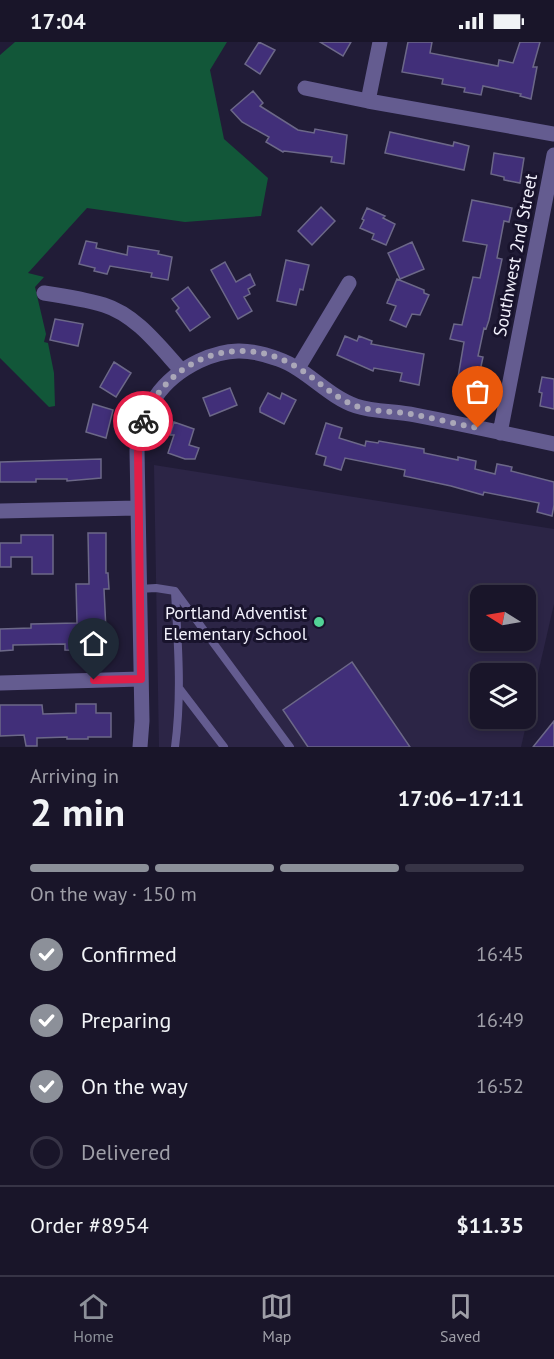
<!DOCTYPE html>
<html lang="en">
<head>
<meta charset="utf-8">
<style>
	body { margin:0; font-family:"PT Sans",sans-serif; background:#262235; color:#f1f3f6; height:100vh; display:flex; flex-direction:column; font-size:22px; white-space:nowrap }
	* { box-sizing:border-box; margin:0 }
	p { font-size:20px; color:#9f9fa8 }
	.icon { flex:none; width:33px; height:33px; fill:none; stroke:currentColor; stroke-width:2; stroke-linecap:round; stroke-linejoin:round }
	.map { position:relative; height:705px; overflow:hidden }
	.drawer { display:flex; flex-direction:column; background:#191529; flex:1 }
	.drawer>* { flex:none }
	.needle { width:39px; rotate:281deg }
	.controls { position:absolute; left:470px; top:543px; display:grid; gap:12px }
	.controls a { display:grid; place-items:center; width:66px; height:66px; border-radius:12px; background:#191529; box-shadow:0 3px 9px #0003,0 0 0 2px #373446; font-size:30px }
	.pin { position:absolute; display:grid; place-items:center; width:51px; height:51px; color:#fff; margin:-62px -26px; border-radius:50% 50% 50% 0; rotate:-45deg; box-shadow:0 0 6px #0007 }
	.pin .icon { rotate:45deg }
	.courier { position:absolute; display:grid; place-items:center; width:60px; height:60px; margin:-30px; border:4px solid #e11d48; border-radius:50%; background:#fff; color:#222; box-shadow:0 2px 8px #0007 }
	.overview em { font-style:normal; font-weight:800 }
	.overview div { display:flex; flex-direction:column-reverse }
	.overview { display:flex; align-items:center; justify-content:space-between; height:102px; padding:0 30px }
	h1 { font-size:39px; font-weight:800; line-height:45px }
	.bar { display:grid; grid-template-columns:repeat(4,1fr); gap:9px 6px; align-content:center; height:72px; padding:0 30px }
	.bar i { height:8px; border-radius:4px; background:#373446 }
	.bar .on { background:#8c9099 }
	.bar p { grid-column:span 4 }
	.line { display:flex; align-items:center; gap:15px; padding:0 30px; border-top:2px solid #373446 }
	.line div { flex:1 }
	ol { padding:0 30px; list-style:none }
	li { display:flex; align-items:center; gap:18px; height:66px }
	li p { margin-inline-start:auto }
	li .icon { padding:6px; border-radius:50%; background:#8c9099; color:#fff; stroke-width:4 }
	li:last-child { color:#9f9fa8 }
	li i { width:33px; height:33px; border:3px solid #373446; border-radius:50% }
	.status { display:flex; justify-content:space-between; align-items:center; height:42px; padding:0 30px; background:#191529; direction:ltr }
	.status svg { height:16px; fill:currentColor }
	.tab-bar { display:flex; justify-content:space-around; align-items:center; height:84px; border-top:2px solid #373446; background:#191529; font-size:16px; color:#9f9fa8 }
	.tab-bar a { display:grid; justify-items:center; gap:3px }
	.tab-bar .on { color:#8c9099 }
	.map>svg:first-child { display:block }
</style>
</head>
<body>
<div class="status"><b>17:04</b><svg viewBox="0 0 49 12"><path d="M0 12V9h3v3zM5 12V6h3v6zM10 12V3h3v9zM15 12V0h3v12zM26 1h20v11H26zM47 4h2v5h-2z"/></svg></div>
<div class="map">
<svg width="554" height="705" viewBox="0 0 554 705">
	<rect width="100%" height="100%" fill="#211c37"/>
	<path fill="#2c2546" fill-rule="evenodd" d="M154,423L554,487V562L521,705H159ZM480,554H525V598H480ZM480,632H525V676H480Z"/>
	<path fill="#125739" d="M15,0H227L210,28L224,97L268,136L261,174L185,180L87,166L28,231L44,235L35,245L46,292L44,300L48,301L54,331L55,364L49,365L0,316V13Z"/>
	<path fill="#412f79" stroke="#6c6888" stroke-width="1.5" d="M259,0L275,8L260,32L245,22Z
		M320,0H351L343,14Z
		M408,0H432L430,11L498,24L499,18L513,21L520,0H540L533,25H537L531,57L520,54L521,52L483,44L481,53L464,50L465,46L442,42L443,37L402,30Z
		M253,49L263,61L260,64L298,88L314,91L315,87L347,93L344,122L331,120L332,115L284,109L283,110L266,100L269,95L242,80L231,68Z
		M390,90L453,104L454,100L469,104L464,128L385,111Z
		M494,111L524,116L520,141L504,138V135L491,132Z
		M472,158L512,166L509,180L504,179L497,216L502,217L489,278L486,287L484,286L478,314L483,315L474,357L455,353L464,300L450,297L454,282L462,283L473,235L480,236L487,203L463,199Z
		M321,165L335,179L312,203L298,189Z
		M367,166L385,174L383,176L395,182L386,203L372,197L374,192L360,186L364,178L362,177Z
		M86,199L97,201L96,206L127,213L128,204L159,209L158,212L172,215L168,238L151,235L152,231L110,224L107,232L94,229L95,226L79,222Z
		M412,200L424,227L400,237L388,211Z
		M286,218L309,223L303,248L300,247L296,263L277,259Z
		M225,220L236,240L250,232L255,243L248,247L250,252L244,255L252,269L238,277L211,228Z
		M397,237L424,248V251L429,253L420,273L412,272L406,285L390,278L396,264L387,261Z
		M188,245L210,275L190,289L176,269L179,266L172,257Z
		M55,277L83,282L78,304L50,298Z
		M345,294L357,299L359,294L372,299L371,302L424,312L419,343L400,339L402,331L374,326L373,329L337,313Z
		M114,320L131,331L116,355L100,345Z
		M542,335L554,337V367L540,364L542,351L539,350Z
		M230,346L237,363L210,374L203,356Z
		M268,351L280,357L282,351L296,358L284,382L260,370V366Z
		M93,362L113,368L106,396L86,390Z
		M174,380L194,387L189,403L199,406L195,417H185L168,411L174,393H170Z
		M326,381L342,386L339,396L365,404L366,399L378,401L379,399L424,407V411L458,418V415L476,419L475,427L495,432L497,422L512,425L511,429L554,440V463L552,474L537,470L539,461L484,450L483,453L451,444L404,434L405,428L345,416L341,428L324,423L326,415L316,412Z
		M101,417V436L67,439V437H36V440H0V420Z
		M88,491H106V531H108L109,547H104L107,609L65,608V602L13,603V608L0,609V587L31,586V582L77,581L76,542H89Z
		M21,493H53V532H32V515H11V525H0V501H21Z
		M352,620L410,705H308L283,668Z
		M76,662H96V671H111V695H88V697H67V695L37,696V704H26L24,693L0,694V663H42L43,672L76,671Z
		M554,679V705H533Z"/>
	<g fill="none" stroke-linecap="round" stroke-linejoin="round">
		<path stroke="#645c90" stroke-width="8" d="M139,547L156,546L175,549L290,705
			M179,646L224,705
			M175,705C182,653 178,602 175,550"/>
		<path stroke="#645c90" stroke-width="15" d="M305,46L368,59L554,92
			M368,59L380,0
			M44,251C64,254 84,257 104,263C136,273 159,304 181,328
			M298,326L349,241
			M500,391L554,113
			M0,469L137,466
			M0,641L141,637
			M140,705L142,679L137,408C143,366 160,338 199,319C227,306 249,306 278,317C307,327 327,354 356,364C374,370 396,369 415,373C461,382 508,392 554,402"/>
	</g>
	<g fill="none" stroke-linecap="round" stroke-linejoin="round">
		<path stroke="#aaa7b8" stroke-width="6" stroke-dasharray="0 10.8" d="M143,379C168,315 240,289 298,326C318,338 334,356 356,364C373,370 393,369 411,372C433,376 456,382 478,386"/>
		<path stroke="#e11d48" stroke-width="8" d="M94,638L141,637L138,408L140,388L143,379"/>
	</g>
	<circle fill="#52d397" stroke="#18132c" stroke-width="2" cx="319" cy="580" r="6"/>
	<g text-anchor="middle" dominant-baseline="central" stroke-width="6" stroke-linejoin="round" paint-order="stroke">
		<g font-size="18" fill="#f3f2fd" stroke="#18132c">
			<text transform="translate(515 213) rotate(-79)">Southwest 2nd Street</text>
		</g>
		<g font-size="18" fill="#f3f2fd" stroke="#18132c" text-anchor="end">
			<text x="307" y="570">Portland Adventist<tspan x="307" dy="21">Elementary School</tspan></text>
		</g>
	</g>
</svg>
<div class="controls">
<a><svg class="needle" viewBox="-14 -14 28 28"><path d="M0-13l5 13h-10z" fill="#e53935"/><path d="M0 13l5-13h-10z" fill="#9f9fa8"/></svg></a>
<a><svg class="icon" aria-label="layers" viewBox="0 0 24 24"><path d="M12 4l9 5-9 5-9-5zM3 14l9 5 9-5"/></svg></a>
</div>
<div class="pin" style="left:478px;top:386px;background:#ea580c"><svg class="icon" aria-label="bag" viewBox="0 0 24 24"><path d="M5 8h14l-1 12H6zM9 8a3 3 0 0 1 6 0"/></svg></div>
<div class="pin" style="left:94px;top:638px;background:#1f2937"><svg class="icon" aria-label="home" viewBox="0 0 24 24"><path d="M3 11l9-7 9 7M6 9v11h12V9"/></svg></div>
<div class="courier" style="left:143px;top:379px"><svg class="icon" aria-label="bike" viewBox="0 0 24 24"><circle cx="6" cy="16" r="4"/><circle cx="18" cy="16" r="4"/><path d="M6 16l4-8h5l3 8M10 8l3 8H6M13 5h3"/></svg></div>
</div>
<section class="drawer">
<div class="overview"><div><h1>2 min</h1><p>Arriving in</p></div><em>17:06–17:11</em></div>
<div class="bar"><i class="on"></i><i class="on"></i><i class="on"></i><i></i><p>On the way · 150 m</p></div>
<ol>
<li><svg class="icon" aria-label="check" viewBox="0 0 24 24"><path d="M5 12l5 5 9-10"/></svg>Confirmed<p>16:45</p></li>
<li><svg class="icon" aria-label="check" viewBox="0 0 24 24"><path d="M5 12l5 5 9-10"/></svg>Preparing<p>16:49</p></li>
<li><svg class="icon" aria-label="check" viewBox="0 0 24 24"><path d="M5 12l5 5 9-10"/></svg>On the way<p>16:52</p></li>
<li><i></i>Delivered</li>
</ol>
<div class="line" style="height:78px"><div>Order #8954</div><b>$11.35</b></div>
</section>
<nav class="tab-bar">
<a class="on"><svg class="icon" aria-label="home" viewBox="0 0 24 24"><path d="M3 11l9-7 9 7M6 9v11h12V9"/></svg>Home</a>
<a><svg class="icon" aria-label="map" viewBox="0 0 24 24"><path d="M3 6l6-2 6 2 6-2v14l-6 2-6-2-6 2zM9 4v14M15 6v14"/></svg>Map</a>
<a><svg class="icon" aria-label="saved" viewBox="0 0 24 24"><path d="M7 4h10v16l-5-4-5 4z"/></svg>Saved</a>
</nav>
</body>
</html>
